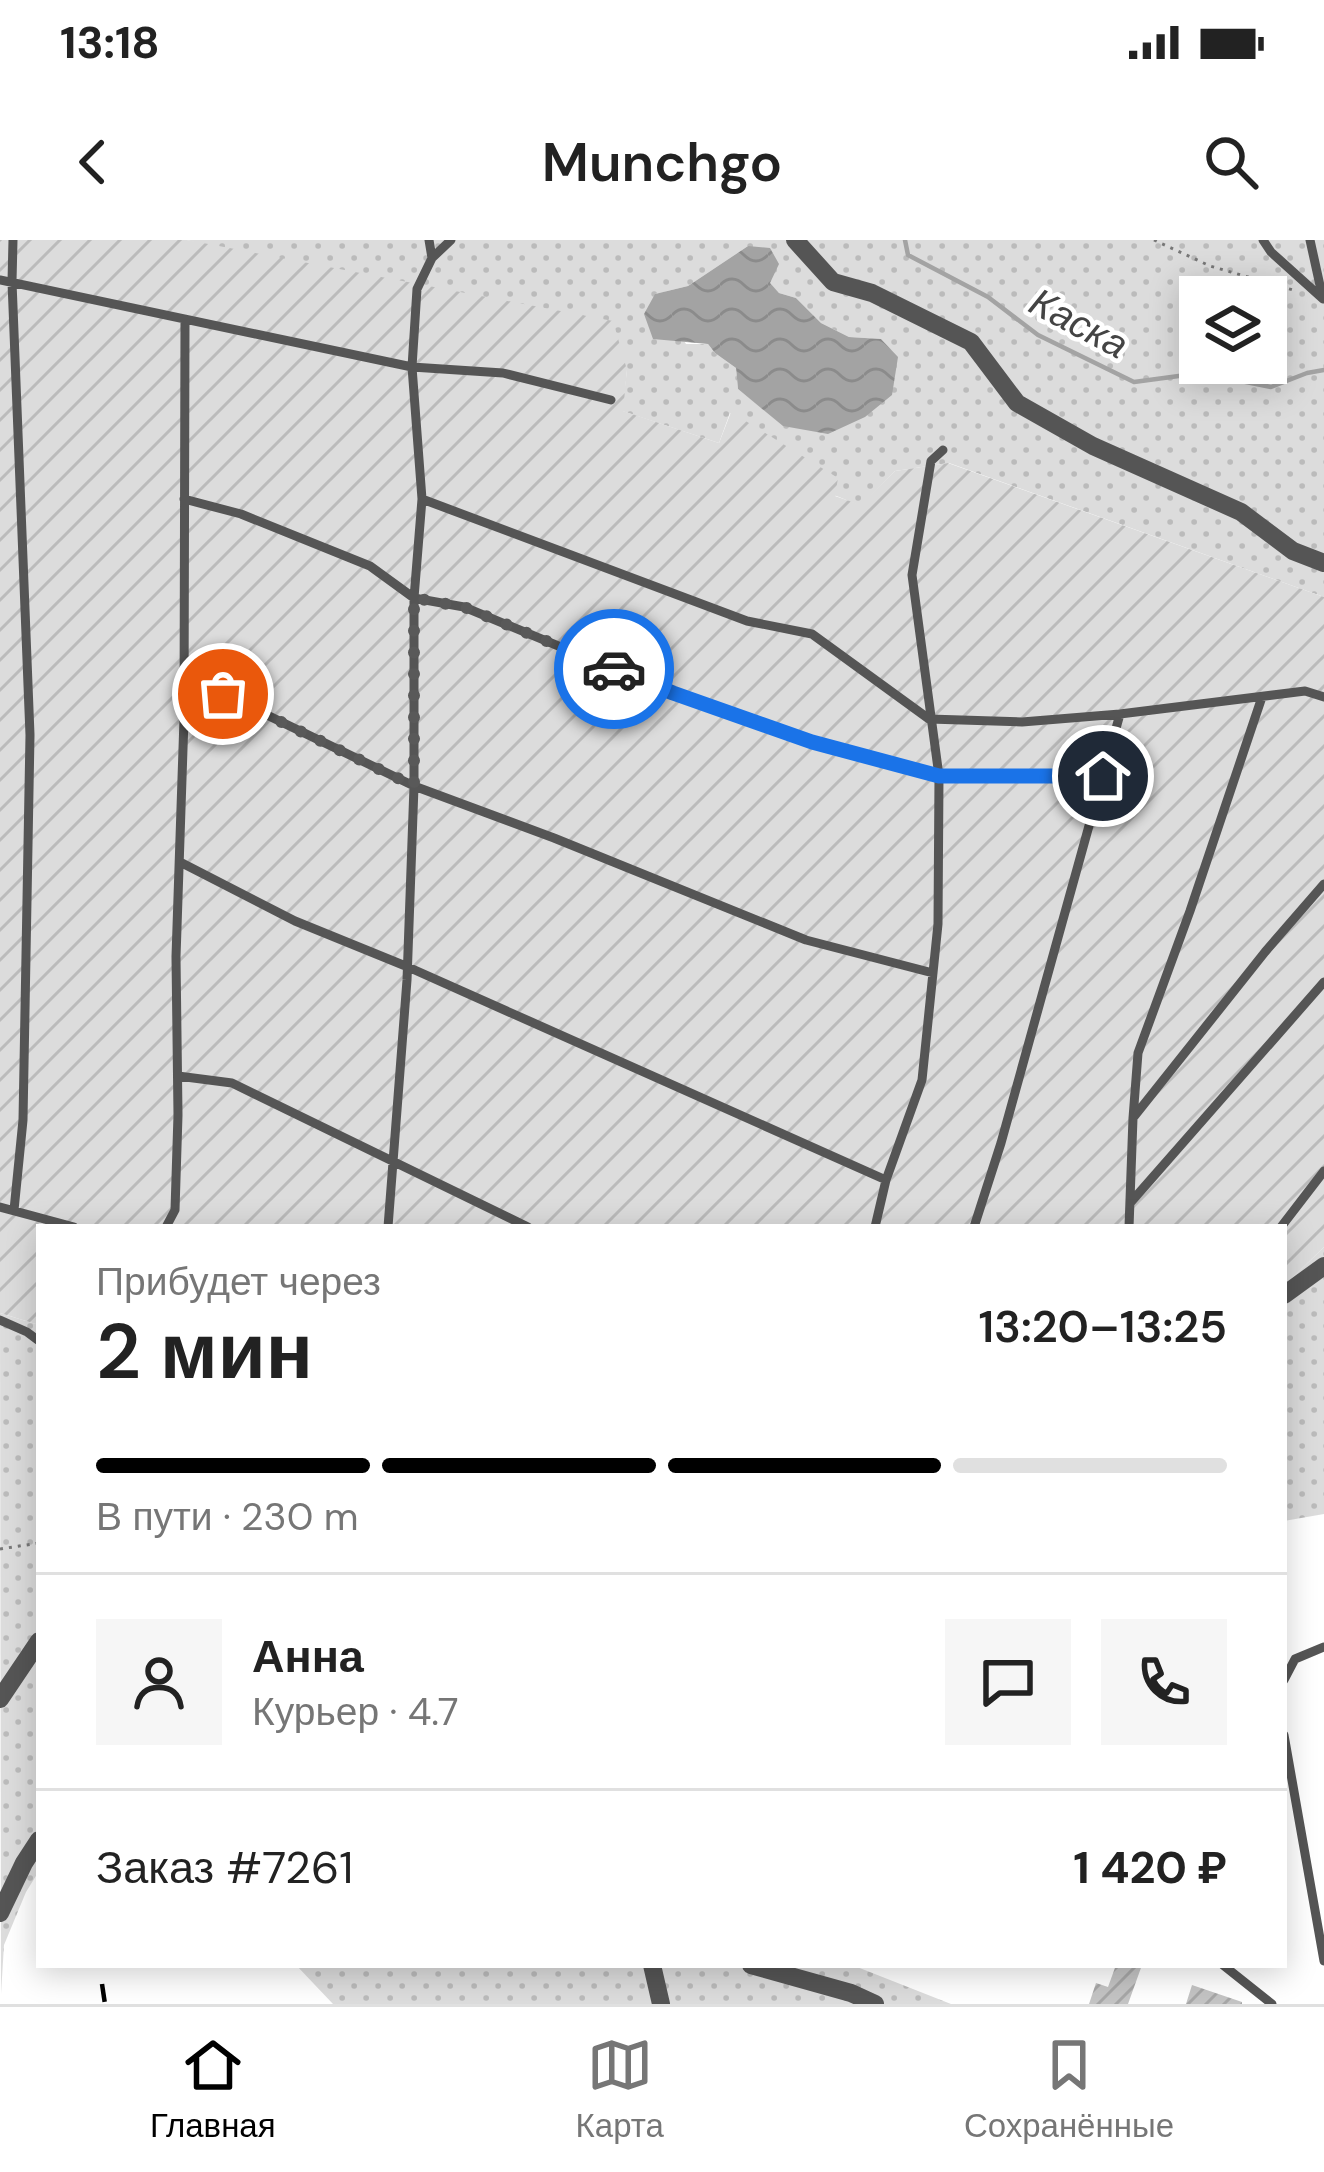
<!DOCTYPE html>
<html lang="ru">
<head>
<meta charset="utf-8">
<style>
	body { margin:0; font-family:"DM Sans",sans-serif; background:#f6f6f6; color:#222; height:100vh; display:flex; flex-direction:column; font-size:45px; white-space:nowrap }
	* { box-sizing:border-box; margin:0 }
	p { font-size:39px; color:#767676 }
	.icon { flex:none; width:66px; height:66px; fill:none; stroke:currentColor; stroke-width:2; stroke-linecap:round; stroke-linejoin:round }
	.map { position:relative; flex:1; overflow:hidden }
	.panel { position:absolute; left:36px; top:984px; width:1251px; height:744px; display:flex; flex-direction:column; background:#fff; border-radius:0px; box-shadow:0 6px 30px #0003 }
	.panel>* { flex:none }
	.fabs { position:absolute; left:1179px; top:36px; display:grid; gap:24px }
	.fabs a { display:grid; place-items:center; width:108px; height:108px; border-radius:0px; background:#fff; box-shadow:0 6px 30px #0003; font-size:60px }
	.pin { position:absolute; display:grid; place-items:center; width:102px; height:102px; color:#fff; margin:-51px; border:6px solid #fff; border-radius:50%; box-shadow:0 3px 12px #0007 }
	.courier { position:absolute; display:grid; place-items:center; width:120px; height:120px; margin:-60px; border:9px solid #1a73e8; border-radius:50%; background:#fff; color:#222; box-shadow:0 3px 15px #0007 }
	.summary em { font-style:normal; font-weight:600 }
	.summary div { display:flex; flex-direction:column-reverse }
	.summary { display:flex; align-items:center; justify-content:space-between; height:204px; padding:0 60px }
	h1 { font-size:78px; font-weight:600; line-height:90px }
	.bar { display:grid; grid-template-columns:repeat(4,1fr); gap:18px 12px; align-content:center; height:144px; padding:0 60px }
	.bar i { height:15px; border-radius:9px; background:#e0e0e0 }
	.bar .active { background:#000 }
	.bar p { grid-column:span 4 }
	.line { display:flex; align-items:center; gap:30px; padding:0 60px; border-top:3px solid #e0e0e0 }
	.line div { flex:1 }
	.round { display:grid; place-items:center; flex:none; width:126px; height:126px; border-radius:0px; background:#f6f6f6 }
	.status { display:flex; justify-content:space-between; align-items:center; height:84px; padding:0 60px; background:#fff; direction:ltr }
	.status svg { height:33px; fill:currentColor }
	header { display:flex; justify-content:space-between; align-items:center; height:156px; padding:0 60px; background:#fff; font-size:54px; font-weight:600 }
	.tab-bar { display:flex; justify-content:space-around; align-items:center; height:168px; border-top:3px solid #e0e0e0; background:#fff; font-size:33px; color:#767676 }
	.tab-bar a { display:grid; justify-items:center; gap:6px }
	.tab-bar .active { color:#000 }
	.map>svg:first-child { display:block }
</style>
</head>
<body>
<div class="status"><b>13:18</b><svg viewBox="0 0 49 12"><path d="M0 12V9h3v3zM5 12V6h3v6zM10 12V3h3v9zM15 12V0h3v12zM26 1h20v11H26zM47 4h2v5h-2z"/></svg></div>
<header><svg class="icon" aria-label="back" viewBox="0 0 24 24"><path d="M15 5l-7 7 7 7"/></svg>Munchgo<svg class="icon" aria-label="search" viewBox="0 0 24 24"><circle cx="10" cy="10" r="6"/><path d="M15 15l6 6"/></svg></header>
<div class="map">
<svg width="1324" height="1764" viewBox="0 0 1324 1764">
	<defs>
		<pattern id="grass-dots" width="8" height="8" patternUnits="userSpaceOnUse" patternTransform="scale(3)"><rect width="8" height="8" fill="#dcdcdc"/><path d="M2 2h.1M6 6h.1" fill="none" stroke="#bbb" stroke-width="1.8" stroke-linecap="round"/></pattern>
		<pattern id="garden-furrows" width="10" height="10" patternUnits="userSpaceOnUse" patternTransform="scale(3)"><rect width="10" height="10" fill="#dcdcdc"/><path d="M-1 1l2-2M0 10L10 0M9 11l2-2" fill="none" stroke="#bbb"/></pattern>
		<pattern id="water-waves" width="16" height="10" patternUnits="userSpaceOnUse" patternTransform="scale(3)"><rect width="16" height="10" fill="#a3a3a3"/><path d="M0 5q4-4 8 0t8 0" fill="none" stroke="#8b8b8b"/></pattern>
		<pattern id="building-hatch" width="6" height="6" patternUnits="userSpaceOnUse" patternTransform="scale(3)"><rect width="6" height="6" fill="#c4c4c4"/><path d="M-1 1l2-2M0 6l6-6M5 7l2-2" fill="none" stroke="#a7a7a7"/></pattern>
	</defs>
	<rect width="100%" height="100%" fill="#fff"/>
	<path fill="url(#grass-dots)" fill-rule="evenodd" d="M187,0H1324V357L949,223L895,231L861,266L834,255L730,173L719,203L622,171L627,130ZM748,6L769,43L779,53L796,58L821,83L849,97L881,99L897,117L891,155L804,189L783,185L738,149L736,128L715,113L708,104H686L655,54L688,46ZM1200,57H1266V123H1200Z
		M1324,1007V1274L1284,1281V1046Z
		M0,1073L39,1085V1631L26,1652L4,1705L1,1754Z
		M296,1725H852L951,1764H333Z"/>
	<path fill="url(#garden-furrows)" d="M0,0H187L613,81L627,130L623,171L719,203L731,172L838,238L835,256L861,265L895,231L948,223L1324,357V1007L1284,1046V987H39V1085L0,1073Z"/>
	<path fill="url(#water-waves)" d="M748,6L770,8L779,24L770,43L779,53L796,58L821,83L849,97L881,99L898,117L892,155L865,177L828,194L783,186L738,149L736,128L715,113L708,104L653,99L644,74L655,54L688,46Z"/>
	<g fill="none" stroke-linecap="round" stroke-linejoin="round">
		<path stroke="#a3a3a3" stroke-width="4.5" d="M905,0L908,15L988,57L1038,95L1134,142L1201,133L1271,147L1307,133L1324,130"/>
	</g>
	<path fill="url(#building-hatch)" d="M1116,1725H1142L1128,1764H1089L1096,1743L1108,1747Z
		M1192,1745L1242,1762V1764H1186Z"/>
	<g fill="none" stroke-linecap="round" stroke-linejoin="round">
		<path stroke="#777" stroke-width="3" stroke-dasharray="3 6" stroke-linecap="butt" d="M1154,0L1210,26L1293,50
			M0,1309L39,1303"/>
		<path stroke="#555" stroke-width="9" d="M13,0L12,42L30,495L23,880L14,970
			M429,0L432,18
			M1263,0L1271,12L1323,59
			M1310,0L1323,59
			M0,40L412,127L503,133L611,160
			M184,259L241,274L370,326L414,358L464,367L672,453L812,502L939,536H1103
			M422,259L747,381L812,394L929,479L1022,482L1120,474L1305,451L1324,457
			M184,435L414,546L554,598L806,700L933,733
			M180,622L295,681L408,727L886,940
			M178,836L232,843L528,987
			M1133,878L1138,813L1190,671L1262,457
			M1131,962L1324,742
			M0,967L74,987
			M166,987L175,970L178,875L176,717L184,479L185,79
			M388,987L407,740L414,546V358L422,259L412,127L417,49L432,18L451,0
			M875,987L886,940L922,840L938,684L939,536L912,335L931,221L943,210
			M974,987L1001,903L1120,474
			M1129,987L1133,878L1265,712L1324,644
			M1281,987L1324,931
			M0,1080L27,1092L39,1101
			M1284,1440L1295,1419L1324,1407
			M1284,1495L1324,1721
			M1223,1725L1272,1764"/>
		<path stroke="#555" stroke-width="18" d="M795,0L833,42L872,53L971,102L1017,163L1093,206L1241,272L1293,311L1324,323
			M1284,1055L1324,1026
			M0,1459L39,1401
			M0,1673L24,1623L39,1600
			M652,1725L661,1764
			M751,1725L851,1753L875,1764"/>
		<path stroke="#000" stroke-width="4.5" stroke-dasharray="18 6 3 6" stroke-linecap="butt" d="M102,1744L105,1764"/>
	</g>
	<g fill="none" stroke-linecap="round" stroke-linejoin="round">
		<path stroke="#595959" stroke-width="12" stroke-dasharray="0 21.6" d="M223,454L414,546V358L464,367L614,429"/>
		<path stroke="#1a73e8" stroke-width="15" d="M614,429L673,453L812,502L939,536H1103"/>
	</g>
	<g text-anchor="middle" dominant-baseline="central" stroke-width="9" stroke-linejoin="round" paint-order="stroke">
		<g font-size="39" font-style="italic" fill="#444" stroke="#fff">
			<text transform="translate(1079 83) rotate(28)">Каска</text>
		</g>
	</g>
</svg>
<div class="fabs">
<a><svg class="icon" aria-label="layers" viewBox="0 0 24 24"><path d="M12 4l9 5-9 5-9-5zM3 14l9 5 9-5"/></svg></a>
</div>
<div class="pin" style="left:223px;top:454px;background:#ea580c"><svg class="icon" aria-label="bag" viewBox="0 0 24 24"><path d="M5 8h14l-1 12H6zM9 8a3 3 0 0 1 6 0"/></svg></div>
<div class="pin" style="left:1103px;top:536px;background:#1f2937"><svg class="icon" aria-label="home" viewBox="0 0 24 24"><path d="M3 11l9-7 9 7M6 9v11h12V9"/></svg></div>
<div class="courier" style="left:614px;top:429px"><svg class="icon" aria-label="car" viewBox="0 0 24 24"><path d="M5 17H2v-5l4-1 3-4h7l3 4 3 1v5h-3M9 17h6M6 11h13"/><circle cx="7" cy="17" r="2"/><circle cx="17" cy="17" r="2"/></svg></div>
<section class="panel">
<div class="summary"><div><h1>2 мин</h1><p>Прибудет через</p></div><em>13:20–13:25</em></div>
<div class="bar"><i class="active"></i><i class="active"></i><i class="active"></i><i></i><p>В пути · 230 m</p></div>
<div class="line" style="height:216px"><a class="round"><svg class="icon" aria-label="person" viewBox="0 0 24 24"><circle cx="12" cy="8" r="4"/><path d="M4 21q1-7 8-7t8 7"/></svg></a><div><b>Анна</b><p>Курьер · 4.7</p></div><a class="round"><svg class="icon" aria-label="chat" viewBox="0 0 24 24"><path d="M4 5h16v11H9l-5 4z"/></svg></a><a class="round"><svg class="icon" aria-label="phone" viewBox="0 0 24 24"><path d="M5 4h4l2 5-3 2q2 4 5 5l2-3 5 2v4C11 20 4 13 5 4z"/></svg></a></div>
<div class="line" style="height:156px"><div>Заказ #7261</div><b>1 420 ₽</b></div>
</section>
</div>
<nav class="tab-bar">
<a class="active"><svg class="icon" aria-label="home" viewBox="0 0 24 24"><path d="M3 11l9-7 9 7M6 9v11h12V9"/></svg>Главная</a>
<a><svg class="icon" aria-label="map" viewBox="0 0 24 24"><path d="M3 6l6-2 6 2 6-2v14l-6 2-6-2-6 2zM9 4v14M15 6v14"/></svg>Карта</a>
<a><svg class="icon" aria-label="saved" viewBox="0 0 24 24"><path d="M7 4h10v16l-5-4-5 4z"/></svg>Сохранённые</a>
</nav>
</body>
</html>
